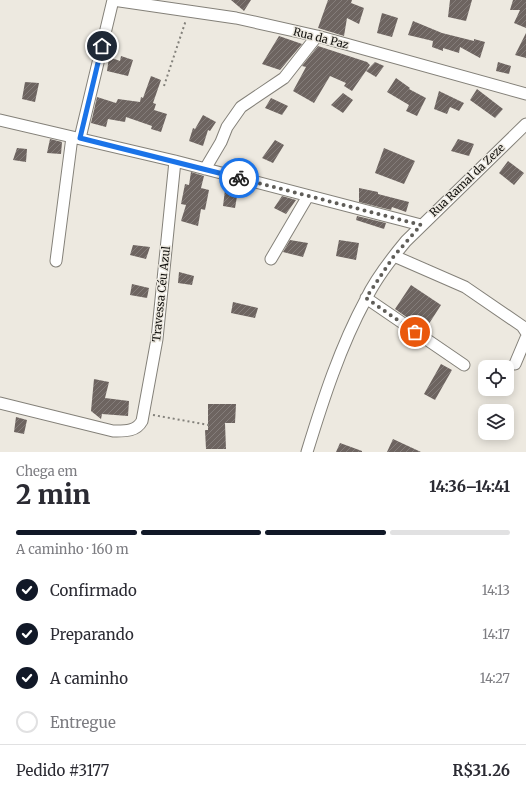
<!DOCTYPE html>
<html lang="pt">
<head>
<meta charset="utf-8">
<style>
	body { margin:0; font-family:Merriweather,serif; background:#f2f2f3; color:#2b2b33; height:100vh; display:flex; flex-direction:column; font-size:15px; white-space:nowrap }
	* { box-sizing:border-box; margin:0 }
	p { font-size:13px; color:#7c7c81 }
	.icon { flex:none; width:22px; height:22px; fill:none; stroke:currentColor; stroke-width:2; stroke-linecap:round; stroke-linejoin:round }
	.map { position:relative; height:452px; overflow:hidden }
	.details { display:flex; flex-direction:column; background:#fff; flex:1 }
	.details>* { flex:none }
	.tools { position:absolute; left:478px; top:360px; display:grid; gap:8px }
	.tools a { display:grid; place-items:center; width:36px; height:36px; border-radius:8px; background:#fff; box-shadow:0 2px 10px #0003; font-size:20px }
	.pin { position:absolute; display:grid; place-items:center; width:34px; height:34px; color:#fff; margin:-17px; border:2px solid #fff; border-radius:50%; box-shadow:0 1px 4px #0007 }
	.courier { position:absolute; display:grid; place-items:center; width:40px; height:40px; margin:-20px; border:3px solid #1a73e8; border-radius:50%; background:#fff; color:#222; box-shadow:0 1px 5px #0007 }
	.overview em { font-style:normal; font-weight:800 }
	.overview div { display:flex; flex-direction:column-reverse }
	.overview { display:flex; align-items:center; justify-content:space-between; height:68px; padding:0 16px }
	h1 { font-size:26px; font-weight:800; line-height:30px }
	.bar { display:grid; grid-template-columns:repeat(4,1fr); gap:6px 4px; align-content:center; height:48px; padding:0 16px }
	.bar i { height:5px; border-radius:3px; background:#e1e1e2 }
	.bar .on { background:#111827 }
	.bar p { grid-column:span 4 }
	.line { display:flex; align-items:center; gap:10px; padding:0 16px; border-top:1px solid #e1e1e2 }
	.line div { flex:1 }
	ol { padding:0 16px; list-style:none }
	li { display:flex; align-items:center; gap:12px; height:44px }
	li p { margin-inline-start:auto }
	li .icon { padding:4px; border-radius:50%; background:#111827; color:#fff; stroke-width:4 }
	li:last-child { color:#7c7c81 }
	li i { width:22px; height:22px; border:2px solid #e1e1e2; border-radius:50% }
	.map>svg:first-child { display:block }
</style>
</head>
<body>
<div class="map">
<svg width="526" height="452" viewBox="0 0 526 452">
	<defs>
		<pattern id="building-hatch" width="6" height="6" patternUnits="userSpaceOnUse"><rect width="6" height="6" fill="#6d6460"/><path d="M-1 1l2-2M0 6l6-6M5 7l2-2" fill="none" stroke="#847d7a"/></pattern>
	</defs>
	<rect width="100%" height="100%" fill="#ede9e0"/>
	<path fill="url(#building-hatch)" d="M231,0H251L244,11Z
		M328,0H352L351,3L364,8L359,24L347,18L344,36L318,28Z
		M450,0H472L466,21L448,17Z
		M513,0H526V28L514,23L520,10H510Z
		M382,13L398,18L392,37L377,33Z
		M413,21L442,33L474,41V39L485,42L480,58L460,47L459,53L443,48V51L432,47L433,41L408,35Z
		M526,33V58L515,55Z
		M279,36L302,44L280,70L262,64Z
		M318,46L367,62L370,65L352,91L344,86L346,83L330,76L314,103L293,91L306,67L302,66Z
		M121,56L133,60L128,76L107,71L109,57L120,61Z
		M375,62L384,66L376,77L366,71Z
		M498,62L511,66L509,74L496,71Z
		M151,76L161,80L153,103L156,104L154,110L167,114L161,132L151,129L152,126L126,117L125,122L108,119L106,127L91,123L97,97L116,103L118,99L140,102L141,97L143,98Z
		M396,78L410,88L409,89L426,98L417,116L406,111L409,105L387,92Z
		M25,82L39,83L35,102L22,99Z
		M477,89L503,109L495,118L470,100Z
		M439,91L464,103L459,111L450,107L447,114L434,109Z
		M343,93L353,100L343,113L331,105Z
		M271,98L288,106L282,115L265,108Z
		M203,115L216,122L210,131L208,130L203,146L189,141L193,128L195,129Z
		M50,139L62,142L61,154L47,153Z
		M458,139L474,144L469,156L451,151Z
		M275,140L284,145L273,163L262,158Z
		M17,148L27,149L26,162L13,160Z
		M384,148L415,161L404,184L375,173Z
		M508,161L524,173L514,185L499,173Z
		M191,172L204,176L201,188L209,190L205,210L201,209L198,226L181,221L186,205L181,204L185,184L189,185Z
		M226,182L239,185L235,208L223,206Z
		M359,188L378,192V194L409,202L406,212L392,207L391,210L359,202Z
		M282,196L296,200L286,214L274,208Z
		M357,216L386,223L384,229L356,220Z
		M290,240L308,243L303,257L283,252Z
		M339,240L359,243L356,260L336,256Z
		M133,245L150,247L146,259L130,255Z
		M179,272L194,276L192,285L178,283Z
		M132,284L149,288L147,298L130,295Z
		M411,285L441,305L425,330L395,309Z
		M233,302L258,308L255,318L231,313Z
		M441,364L452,370L435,400L424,394Z
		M94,379L109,382L105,398L129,401L128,416L102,414L101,419L91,411Z
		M208,404H236L235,423H225L226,449H206L205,430H208Z
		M16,417L27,420L24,434L14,432Z
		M393,439L421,452H387Z
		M340,443L362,451V452H336Z"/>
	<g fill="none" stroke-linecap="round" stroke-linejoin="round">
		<defs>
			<path id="minor" d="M113,0L236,18L317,36L526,94
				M0,120L175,161L421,225
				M80,138L113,0
				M205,169L221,142L227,127L241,107L284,78L317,36
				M394,256L465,287L522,326L526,332
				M271,259L308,196
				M56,261L72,137
				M366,298L464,365
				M515,364L526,338
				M0,403L113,431C124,431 136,432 142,421L157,339L175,161
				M307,452C323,400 340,347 366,299C376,278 391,259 406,241L526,124"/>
		</defs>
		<use href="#minor" stroke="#848179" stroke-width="13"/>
		<path stroke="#83817b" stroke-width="2" stroke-dasharray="2 3" stroke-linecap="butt" d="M164,86L186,20
			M153,415L209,425"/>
		<use href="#minor" stroke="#fff" stroke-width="11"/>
	</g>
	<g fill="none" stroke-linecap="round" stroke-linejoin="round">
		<path stroke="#5f5d58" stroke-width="4" stroke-dasharray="0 7.2" d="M239,178L421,225L394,256L366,298L415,332"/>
		<path stroke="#1a73e8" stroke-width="5" d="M102,46L80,138L239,178"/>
	</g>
	<g text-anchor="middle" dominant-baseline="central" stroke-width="3" stroke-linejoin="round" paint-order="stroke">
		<g font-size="11" fill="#12110e" stroke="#ede9e0">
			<text transform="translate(321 38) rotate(14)">Rua da Paz</text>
			<text transform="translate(467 180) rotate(-44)">Rua Ramal da Zeze</text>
			<text transform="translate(161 294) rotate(-84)">Travessa Céu Azul</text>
		</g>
	</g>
</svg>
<div class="tools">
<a><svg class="icon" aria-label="locate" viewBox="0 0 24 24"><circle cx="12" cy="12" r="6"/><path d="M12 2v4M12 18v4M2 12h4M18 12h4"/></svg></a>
<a><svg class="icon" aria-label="layers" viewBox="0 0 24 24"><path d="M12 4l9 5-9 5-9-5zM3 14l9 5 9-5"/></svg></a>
</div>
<div class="pin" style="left:415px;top:332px;background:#ea580c"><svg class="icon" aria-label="bag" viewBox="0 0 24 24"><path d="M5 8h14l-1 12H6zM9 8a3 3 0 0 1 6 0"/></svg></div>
<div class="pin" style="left:102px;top:46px;background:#1f2937"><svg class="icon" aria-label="home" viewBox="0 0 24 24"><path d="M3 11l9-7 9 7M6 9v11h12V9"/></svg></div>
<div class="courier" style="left:239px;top:178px"><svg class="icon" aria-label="bike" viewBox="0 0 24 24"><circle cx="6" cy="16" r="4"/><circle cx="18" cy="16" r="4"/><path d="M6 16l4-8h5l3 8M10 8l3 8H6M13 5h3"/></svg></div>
</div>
<section class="details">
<div class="overview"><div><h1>2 min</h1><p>Chega em</p></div><em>14:36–14:41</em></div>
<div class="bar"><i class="on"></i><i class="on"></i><i class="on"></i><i></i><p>A caminho · 160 m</p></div>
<ol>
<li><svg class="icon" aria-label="check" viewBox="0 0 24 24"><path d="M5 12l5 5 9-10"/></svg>Confirmado<p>14:13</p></li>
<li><svg class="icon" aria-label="check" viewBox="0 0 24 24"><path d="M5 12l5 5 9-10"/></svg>Preparando<p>14:17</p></li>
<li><svg class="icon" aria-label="check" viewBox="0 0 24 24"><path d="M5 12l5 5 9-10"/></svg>A caminho<p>14:27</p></li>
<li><i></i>Entregue</li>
</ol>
<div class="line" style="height:52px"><div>Pedido #3177</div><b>R$31.26</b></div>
</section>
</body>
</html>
